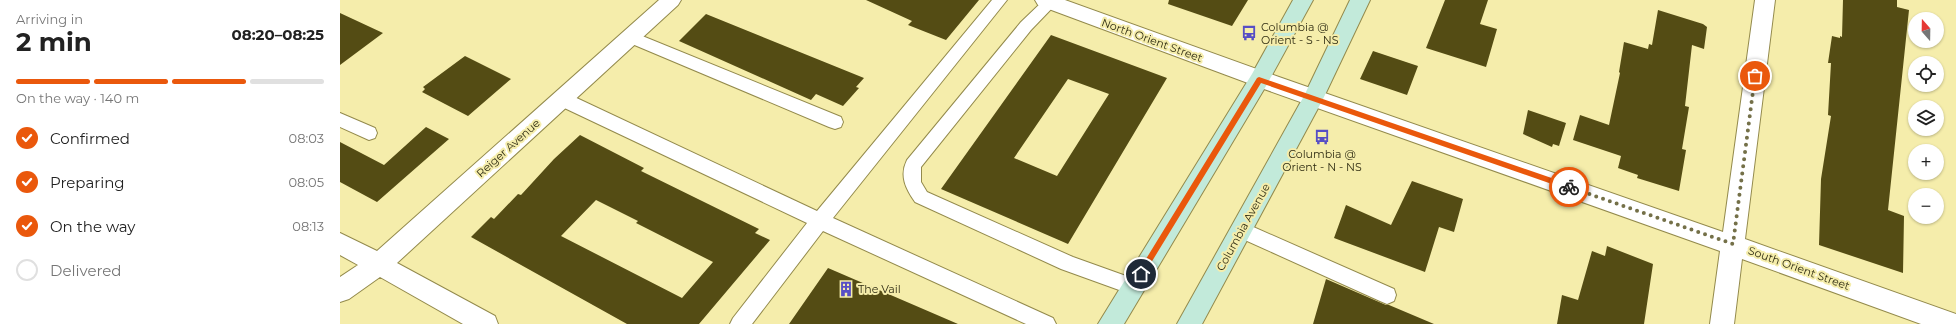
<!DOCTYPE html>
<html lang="en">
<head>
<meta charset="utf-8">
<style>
	body { margin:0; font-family:Montserrat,sans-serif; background:#f2f2f2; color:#222; height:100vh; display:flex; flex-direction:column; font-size:15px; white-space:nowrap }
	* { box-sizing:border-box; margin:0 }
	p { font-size:13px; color:#767676 }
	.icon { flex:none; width:22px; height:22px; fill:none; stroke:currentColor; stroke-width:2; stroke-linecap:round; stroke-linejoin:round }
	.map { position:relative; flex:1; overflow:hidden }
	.panel { display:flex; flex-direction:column; background:#fff; width:340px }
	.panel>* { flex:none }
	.needle { width:26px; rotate:340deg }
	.buttons { position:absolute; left:1568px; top:12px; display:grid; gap:8px }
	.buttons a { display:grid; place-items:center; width:36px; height:36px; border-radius:50%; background:#fff; box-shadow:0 1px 3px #0004; font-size:20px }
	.pin { position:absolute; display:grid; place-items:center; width:34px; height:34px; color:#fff; margin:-17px; border:2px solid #fff; border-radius:50%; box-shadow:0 1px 4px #0007 }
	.courier { position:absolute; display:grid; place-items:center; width:40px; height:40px; margin:-20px; border:3px solid #ea580c; border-radius:50%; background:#fff; color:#222; box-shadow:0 1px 5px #0007 }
	.headline em { font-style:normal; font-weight:700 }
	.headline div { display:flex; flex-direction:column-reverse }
	.headline { display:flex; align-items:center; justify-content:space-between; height:68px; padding:0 16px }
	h1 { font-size:26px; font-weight:700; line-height:30px }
	.bar { display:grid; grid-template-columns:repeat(4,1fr); gap:6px 4px; align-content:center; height:48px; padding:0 16px }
	.bar i { height:5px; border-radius:3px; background:#e0e0e0 }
	.bar .selected { background:#ea580c }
	.bar p { grid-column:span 4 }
	ol { padding:0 16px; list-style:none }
	li { display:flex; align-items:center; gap:12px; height:44px }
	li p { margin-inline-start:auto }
	li .icon { padding:4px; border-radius:50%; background:#ea580c; color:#fff; stroke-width:4 }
	li:last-child { color:#767676 }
	li i { width:22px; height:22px; border:2px solid #e0e0e0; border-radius:50% }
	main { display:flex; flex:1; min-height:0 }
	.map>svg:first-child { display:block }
</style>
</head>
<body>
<main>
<section class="panel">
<div class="headline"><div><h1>2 min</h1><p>Arriving in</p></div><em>08:20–08:25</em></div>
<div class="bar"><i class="selected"></i><i class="selected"></i><i class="selected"></i><i></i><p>On the way · 140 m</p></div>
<ol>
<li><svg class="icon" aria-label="check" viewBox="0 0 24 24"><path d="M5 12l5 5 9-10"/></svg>Confirmed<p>08:03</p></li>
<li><svg class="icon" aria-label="check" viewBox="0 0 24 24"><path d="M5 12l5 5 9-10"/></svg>Preparing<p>08:05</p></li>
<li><svg class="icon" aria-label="check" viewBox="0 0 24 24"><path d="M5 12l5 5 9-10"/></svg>On the way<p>08:13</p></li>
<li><i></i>Delivered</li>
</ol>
</section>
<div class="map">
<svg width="1616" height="324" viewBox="0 0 1616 324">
	<rect width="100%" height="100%" fill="#f5edab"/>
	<path fill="#544c14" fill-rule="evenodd" d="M526,0H639L606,40L568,25L572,21Z
		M829,0H908L892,26L828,4Z
		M1105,0H1148L1140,24L1157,29L1146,67L1086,48Z
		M1503,0H1557V7L1569,10L1548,210L1564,216L1563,273L1479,245L1481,179L1491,116L1488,115L1491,63H1488L1492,36L1500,38V36L1502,37Z
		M1318,10L1363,24L1367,27L1364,49L1352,45L1345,106L1349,107L1342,149L1346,150L1339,191L1297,178L1298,175L1278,168L1281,156L1233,140L1240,115L1269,125L1280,73L1279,72L1284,42L1308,49L1309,44L1312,45Z
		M0,13L43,33L0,65Z
		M366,14L524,78L516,87L519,88L503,106L476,94L471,100L339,41Z
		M711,35L827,78L728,244L601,189ZM728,79L769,94L717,176L674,158Z
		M1033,51L1078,66L1067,95L1020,79Z
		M125,56L171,79L128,116L82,92L85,89L83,87Z
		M1188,110L1226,123L1219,146L1213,144L1212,147L1183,134Z
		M86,127L109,139L37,202L0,182V142L44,165Z
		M240,135L304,168L301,171L419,229L415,233L430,240L359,324H287L131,237L151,217L154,219L178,194L181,195L214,159ZM256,200L298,221L296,223L373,262L342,298L221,236Z
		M1072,181L1123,199L1114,232L1099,227L1085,272L994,238L1006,205L1051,225Z
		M1267,246L1313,264L1304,324H1217L1222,295L1238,300L1252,251L1265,256Z
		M488,268L618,324H449Z
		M986,279L1046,305H1049L1094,324H973Z"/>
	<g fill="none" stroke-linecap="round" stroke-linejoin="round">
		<defs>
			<path id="service" d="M652,0H667L493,218L713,318L716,324H686L483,231L412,324H390L393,318L467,223L216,104L214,99L216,94L222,93L228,94L477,211Z
				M704,0H717L718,2L691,30L581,167V182L587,192L733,257L800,281L802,287L800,293L793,295L721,269L575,202C566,189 559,176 567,160L681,22Z
				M290,31L501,117L503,122L501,127L495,129L489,127L285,41L282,37L285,33Z
				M0,113L35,128L37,133L35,138L29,140L0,127Z
				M902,222L1054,289L1056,295L1054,301L1047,304L1040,301L896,236L893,230L896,224Z"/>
			<path id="minor" d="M319,0H341L338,5L57,263L155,316L158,324H123L40,277L9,299L0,302V277L18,265L0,255V233L37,251Z
				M695,0H725L939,77L1383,232L1415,0H1435L1405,239L1616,314V324H1581L1402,259L1394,324H1370L1380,251L924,89L698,5Z"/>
			<path id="secondary" d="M953,0H973L926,86L784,324H758L912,74Z
				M1010,0H1030L983,99L862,324H837L964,96Z"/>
		</defs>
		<use href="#service" stroke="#938a4c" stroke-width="2"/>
		<use href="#minor" stroke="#938a4c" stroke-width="2"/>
		<use href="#secondary" stroke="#938a4c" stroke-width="2"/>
		<use href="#service" fill="#fff" fill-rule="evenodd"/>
		<use href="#minor" fill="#fff" fill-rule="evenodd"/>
		<use href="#secondary" fill="#c2eada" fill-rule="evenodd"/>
	</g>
	<path fill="#ea580c" d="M919,77L1232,185L1233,187L1229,190L921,83L803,276H798V272L917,78Z"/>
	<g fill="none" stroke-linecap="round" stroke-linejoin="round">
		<path stroke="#747048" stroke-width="4" stroke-dasharray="0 7.2" d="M1229,187L1393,244L1415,76"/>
	</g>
	<defs>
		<symbol id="bus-bare" viewBox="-9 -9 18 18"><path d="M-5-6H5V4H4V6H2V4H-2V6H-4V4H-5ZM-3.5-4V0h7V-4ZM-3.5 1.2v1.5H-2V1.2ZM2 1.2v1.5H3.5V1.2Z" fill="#574ec5" stroke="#f5edab" stroke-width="2.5" paint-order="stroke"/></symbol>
		<symbol id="building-bare" viewBox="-9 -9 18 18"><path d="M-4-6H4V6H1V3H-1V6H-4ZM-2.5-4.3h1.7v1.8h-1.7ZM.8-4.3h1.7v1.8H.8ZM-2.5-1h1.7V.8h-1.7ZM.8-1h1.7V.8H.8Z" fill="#574ec5" stroke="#f5edab" stroke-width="2.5" paint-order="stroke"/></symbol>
	</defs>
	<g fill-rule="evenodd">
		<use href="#bus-bare" x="898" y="22" width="22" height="22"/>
		<use href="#bus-bare" x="971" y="126" width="22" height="22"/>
		<use href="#building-bare" x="495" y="278" width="22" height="22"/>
	</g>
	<g text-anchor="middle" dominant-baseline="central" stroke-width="4" stroke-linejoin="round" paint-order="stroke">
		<g font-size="11" fill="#2f2c12" stroke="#f5edab" text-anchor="start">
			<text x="921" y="27">Columbia @<tspan x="921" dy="13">Orient - S - NS</tspan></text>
			<text x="982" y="154" text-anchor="middle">Columbia @<tspan x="982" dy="13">Orient - N - NS</tspan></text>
			<text x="518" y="289">The Vail</text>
		</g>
		<g font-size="11" fill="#2f2c12" stroke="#f5edab">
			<text transform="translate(812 40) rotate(20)">North Orient Street</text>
			<text transform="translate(168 148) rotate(-42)">Reiger Avenue</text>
			<text transform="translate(903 227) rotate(-61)">Columbia Avenue</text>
			<text transform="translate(1459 268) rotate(20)">South Orient Street</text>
		</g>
	</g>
</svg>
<div class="buttons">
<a><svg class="needle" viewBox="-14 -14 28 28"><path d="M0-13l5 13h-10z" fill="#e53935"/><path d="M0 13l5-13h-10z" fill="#767676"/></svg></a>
<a><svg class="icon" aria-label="locate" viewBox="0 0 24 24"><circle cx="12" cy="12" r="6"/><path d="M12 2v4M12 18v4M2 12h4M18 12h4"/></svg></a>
<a><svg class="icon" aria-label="layers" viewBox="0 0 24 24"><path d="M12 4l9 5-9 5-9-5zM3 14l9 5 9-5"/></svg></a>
<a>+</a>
<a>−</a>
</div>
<div class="pin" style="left:1415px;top:76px;background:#ea580c"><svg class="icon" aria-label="bag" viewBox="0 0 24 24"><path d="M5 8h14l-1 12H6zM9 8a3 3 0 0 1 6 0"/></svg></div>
<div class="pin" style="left:801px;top:274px;background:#1f2937"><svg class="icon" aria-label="home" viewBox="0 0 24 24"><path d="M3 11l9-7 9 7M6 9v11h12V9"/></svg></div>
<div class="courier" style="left:1229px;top:187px"><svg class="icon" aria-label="bike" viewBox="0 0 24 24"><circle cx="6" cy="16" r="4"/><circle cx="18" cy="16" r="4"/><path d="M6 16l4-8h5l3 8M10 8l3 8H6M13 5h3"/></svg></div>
</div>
</main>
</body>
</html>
